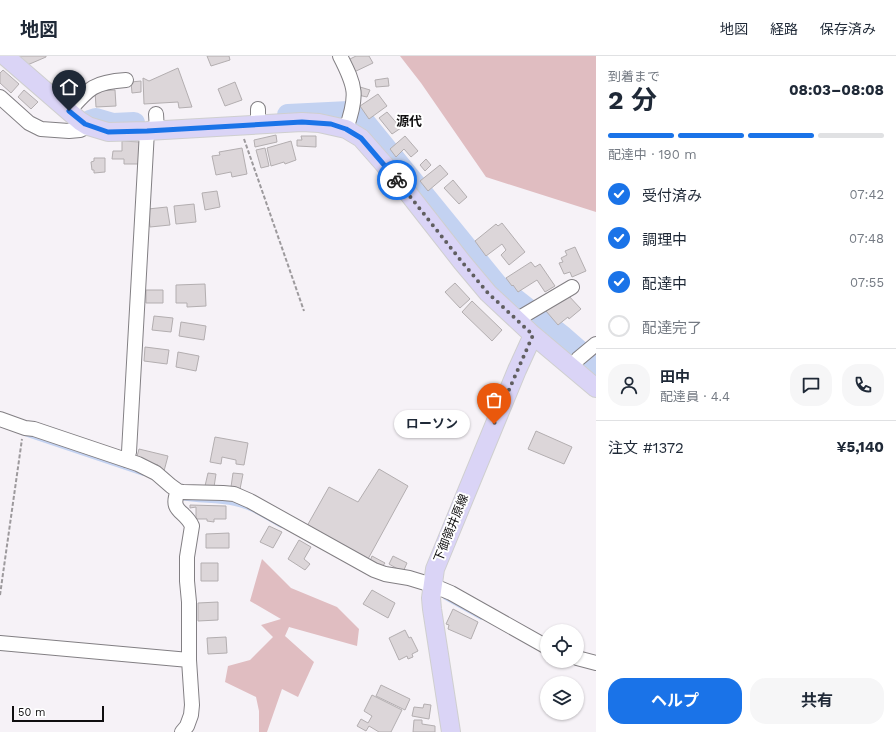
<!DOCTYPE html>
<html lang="ja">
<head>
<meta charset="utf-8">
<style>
	body { margin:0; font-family:"Work Sans","Noto Sans JP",sans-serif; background:#f6f6f7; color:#1f2937; height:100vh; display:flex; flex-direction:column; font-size:15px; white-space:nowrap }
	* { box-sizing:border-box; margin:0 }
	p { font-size:13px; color:#747a83 }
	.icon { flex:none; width:22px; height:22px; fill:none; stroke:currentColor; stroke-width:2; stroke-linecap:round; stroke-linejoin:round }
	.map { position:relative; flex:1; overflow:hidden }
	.side { display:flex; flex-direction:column; background:#fff; width:300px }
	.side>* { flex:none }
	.tools { position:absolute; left:540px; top:568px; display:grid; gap:8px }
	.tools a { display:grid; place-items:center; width:44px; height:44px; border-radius:50%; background:#fff; box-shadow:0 1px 3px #0004; font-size:20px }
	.scale { position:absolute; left:12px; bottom:10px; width:92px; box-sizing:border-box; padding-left:4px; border:2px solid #0f0e0f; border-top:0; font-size:11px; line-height:14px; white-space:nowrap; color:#0f0e0f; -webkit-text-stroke:3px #fff; paint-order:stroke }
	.pin { position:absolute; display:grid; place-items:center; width:34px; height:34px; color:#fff; margin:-41px -17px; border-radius:50% 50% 50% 0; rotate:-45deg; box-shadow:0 0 4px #0007 }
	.pin .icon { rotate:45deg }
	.courier { position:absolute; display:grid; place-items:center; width:40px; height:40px; margin:-20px; border:3px solid #1a73e8; border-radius:50%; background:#fff; color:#222; box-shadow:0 1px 5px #0007 }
	.bubble { position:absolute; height:28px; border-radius:14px; background:#fff; box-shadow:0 1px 3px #0004; font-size:13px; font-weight:700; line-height:28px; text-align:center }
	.summary em { font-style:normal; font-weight:700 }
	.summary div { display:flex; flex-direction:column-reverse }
	.summary { display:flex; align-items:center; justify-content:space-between; height:68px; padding:0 12px }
	h1 { font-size:26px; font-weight:700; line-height:30px }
	.bar { display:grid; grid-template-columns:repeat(4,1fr); gap:6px 4px; align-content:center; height:48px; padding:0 12px }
	.bar i { height:5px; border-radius:3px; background:#e0e1e3 }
	.bar .selected { background:#1a73e8 }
	.bar p { grid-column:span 4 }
	.line { display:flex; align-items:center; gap:10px; padding:0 12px; border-top:1px solid #e0e1e3 }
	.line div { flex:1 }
	.round { display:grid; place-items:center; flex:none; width:42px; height:42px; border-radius:16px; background:#f6f6f7 }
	ol { padding:0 12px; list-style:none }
	li { display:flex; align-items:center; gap:12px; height:44px }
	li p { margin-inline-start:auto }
	li .icon { padding:4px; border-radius:50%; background:#1a73e8; color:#fff; stroke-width:4 }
	li:last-child { color:#747a83 }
	li i { width:22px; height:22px; border:2px solid #e0e1e3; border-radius:50% }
	.button { display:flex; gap:8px; margin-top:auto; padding:8px 12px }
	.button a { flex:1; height:46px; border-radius:16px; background:#1a73e8; color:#fff; font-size:16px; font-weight:700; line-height:46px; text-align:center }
	.button a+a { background:#f6f6f7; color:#1f2937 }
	header { display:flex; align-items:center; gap:24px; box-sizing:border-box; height:56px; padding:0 20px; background:#fff; border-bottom:1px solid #e0e1e3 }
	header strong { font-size:19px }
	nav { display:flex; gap:22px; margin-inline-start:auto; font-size:14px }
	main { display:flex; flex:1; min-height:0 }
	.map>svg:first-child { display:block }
</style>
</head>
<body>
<header>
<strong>地図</strong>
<nav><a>地図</a><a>経路</a><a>保存済み</a></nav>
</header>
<main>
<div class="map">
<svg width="596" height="676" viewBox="0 0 596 676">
	<rect width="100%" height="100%" fill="#f6f2f7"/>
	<path fill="#e0bdc1" d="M400,0H596V156L486,121L421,27Z
		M262,503L291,532L337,551L359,573L357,590L289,571L285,580L314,606L298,641L282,633L267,676H259V655L256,641L225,626L228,610L250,604L273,581L261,569L281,563L250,545Z"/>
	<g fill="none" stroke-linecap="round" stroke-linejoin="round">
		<path stroke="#c3d2f1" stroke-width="3.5" d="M24,378L143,418
			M181,442C198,446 216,444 234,448C251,451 266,462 281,470
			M445,542L481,562
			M568,605L576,607"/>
		<path stroke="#c3d2f1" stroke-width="22" d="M288,59L349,56
			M361,62L497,229L563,281L596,310
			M90,65L96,63L113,68L134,67"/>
	</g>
	<path fill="#dcd6d9" stroke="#b3aeb0" d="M20,0H46V1L25,10Z
		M207,0H229L230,4L211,10Z
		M356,0H369L373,7L352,17L346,5Z
		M178,12L192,51L179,52L178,46L144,48L143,22L149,25Z
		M3,14L19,28L11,37L0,27V17Z
		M388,22L389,30L376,31L375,24Z
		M141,25V36L132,37L131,26Z
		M235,26L242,44L225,50L218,33Z
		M360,31L370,34L367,41L358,39Z
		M24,34L38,46L31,53L18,41Z
		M115,34L116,50L96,51L95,35Z
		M378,38L387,50L369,63L360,50Z
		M387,56L401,72L392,78L379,62Z
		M276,79L277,86L255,91L254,84Z
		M301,80H316V91L297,90V84H302Z
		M405,80L418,95L411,101L404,93L396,101L390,93Z
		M122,85L140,86L139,108H124V103H112L113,95H122Z
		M291,85L296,104L285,108L284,106L271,110L267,92Z
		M242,92L247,118L232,121L231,116L216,119L212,100L220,99L219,96Z
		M265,92L269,110L261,112L256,94Z
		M94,102H105V116L94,117V114H92L91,106L94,105Z
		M426,103L431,109L425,115L420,109Z
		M440,109L448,118L428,135L420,125Z
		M453,124L467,141L459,148L444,132Z
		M217,135L220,151L205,154L202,137Z
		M194,148L196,166L176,168L174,150Z
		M167,151L170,169L150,171L148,153Z
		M502,167L525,196L509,209L501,199L506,194L502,188L486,200L475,185L496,168L498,170Z
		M575,191L586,215L572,221L570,216L564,218L559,207L563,206L561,202L567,199L565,195Z
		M531,206L535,211L540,208L555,230L545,236L537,224L518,236L513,229L512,230L506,222Z
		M455,227L470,243L460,252L445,236Z
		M205,228L206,250L187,251V247H176V229Z
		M146,234H163V247H146Z
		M567,238L581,253L569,263L568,261L558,269L546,255Z
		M472,245L502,274L492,285L462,256Z
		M154,260L173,262L171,276L152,274Z
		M181,266L206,270L204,284L179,280Z
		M145,291L169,294L167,308L144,305Z
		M178,296L199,300L196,315L176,311Z
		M536,375L572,391L564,408L528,393Z
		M215,381L248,387L244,409L236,408V404L222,401L221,408L210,406Z
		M139,393L168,400L164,415L157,413L158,409L136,404Z
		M379,413L408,430L368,503L307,470L329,431L358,446Z
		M208,417L216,418L214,431L205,430Z
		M233,417L243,418L240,433L231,431Z
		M190,449L226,450V463H214V466L207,465V463H196V451L190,452Z
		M269,470L282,476L273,492L260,486Z
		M229,477V492H206V478Z
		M299,484L311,491L304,503L310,508L305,514L288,503Z
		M372,500L385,507L382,511L370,505Z
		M393,500L407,507L403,516L389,508Z
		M201,507H218V525H201Z
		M372,534L395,547L388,562L363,548Z
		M218,546V564L198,565V547Z
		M453,553L478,566L471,583L448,573L449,569L446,568Z
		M405,574L409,582L411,581L418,595L412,598L413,601L408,603L407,600L399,604L389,582Z
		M226,581L227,597L208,598L207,582Z
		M381,629L410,643L405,654L376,640Z
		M372,639L402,654L391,676H379L369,670L366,675L357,670L361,663L368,667L372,660L364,655Z
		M424,648L431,649L429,663L412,660L414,651L423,652Z
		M414,664H422V668L435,670V676H413Z"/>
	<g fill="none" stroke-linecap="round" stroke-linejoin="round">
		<defs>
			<path id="minor" d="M340,0C356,31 358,39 346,73
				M0,41L29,67L41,73L69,75L80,74L88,70
				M258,53V68
				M69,55C89,32 94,26 126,24
				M156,58L157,74
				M516,264L572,231
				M571,311L578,303L596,288
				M0,363L25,372L34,373L138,408L156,417L171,430L178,435L183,436L223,437L234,438L250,445L374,514L385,518L409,522L432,529L451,537L547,591
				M126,404L129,396L147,75
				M178,435C169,456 185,454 192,470L187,501V525L189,546V604L192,649L191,659L187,670L182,676
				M0,587L189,604
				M577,602L596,607"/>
			<path id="major" d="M5,0L80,65L88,70L108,76L147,75L302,66L319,67L346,73L361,82L397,123L462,206L488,237L533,279L596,332
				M451,676L432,553L431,542L435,513L517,314L533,279"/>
		</defs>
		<use href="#minor" stroke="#827f83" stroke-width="16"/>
		<use href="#major" stroke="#cfcfcf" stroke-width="20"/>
		<path stroke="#9d9a9d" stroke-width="2" stroke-dasharray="4 2" stroke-linecap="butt" d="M244,83L304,255
			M0,539L22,383"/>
		<use href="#minor" stroke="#fff" stroke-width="14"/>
		<use href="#major" stroke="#dad4f6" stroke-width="18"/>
	</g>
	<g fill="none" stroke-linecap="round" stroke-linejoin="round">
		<path stroke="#605e60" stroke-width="4" stroke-dasharray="0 7.2" d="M397,124L462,206L488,237L533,279L494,368"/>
		<path stroke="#1a73e8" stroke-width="5" d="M69,55L85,68L108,76L147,75L302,66L331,68L346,73L361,82L397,124"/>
	</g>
	<g text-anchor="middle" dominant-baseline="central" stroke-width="4" stroke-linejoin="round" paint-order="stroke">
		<g font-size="12" fill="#0f0e0f" stroke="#fff">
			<text transform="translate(451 472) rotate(-68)">下御領井原線</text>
		</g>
		<g font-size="13" font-weight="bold" fill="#0f0e0f" stroke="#fff">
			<text x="409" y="65">源代</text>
		</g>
	</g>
</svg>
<div class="tools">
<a><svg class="icon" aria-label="locate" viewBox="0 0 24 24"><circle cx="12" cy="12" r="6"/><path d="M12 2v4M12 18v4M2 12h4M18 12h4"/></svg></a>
<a><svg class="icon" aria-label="layers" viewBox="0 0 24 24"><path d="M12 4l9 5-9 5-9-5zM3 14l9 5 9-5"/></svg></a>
</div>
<div class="scale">50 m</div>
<div class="pin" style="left:494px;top:368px;background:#ea580c"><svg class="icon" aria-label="bag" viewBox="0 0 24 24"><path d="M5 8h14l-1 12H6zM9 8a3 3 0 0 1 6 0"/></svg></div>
<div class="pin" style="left:69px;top:55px;background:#1f2937"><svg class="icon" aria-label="home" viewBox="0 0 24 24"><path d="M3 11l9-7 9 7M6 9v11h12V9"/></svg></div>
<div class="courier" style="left:397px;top:124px"><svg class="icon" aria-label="bike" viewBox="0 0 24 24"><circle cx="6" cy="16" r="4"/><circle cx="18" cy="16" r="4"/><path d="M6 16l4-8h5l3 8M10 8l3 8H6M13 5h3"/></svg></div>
<div class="bubble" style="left:394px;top:354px;width:76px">ローソン</div>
</div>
<section class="side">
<div class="summary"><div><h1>2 分</h1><p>到着まで</p></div><em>08:03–08:08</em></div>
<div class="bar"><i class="selected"></i><i class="selected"></i><i class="selected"></i><i></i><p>配達中 · 190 m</p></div>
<ol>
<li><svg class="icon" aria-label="check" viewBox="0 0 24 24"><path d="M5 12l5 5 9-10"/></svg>受付済み<p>07:42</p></li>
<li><svg class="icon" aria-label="check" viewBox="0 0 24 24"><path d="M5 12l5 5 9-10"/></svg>調理中<p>07:48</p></li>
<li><svg class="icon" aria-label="check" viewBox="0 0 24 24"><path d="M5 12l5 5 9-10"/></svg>配達中<p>07:55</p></li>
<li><i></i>配達完了</li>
</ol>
<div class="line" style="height:72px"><a class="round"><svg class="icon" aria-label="person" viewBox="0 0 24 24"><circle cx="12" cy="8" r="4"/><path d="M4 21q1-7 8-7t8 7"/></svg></a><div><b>田中</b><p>配達員 · 4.4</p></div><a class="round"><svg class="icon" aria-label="chat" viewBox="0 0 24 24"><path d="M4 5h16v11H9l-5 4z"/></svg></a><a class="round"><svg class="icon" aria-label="phone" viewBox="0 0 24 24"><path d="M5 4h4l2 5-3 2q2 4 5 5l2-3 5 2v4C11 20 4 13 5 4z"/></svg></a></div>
<div class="line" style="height:52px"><div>注文 #1372</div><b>¥5,140</b></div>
<div class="button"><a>ヘルプ</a><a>共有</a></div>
</section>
</main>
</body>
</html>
